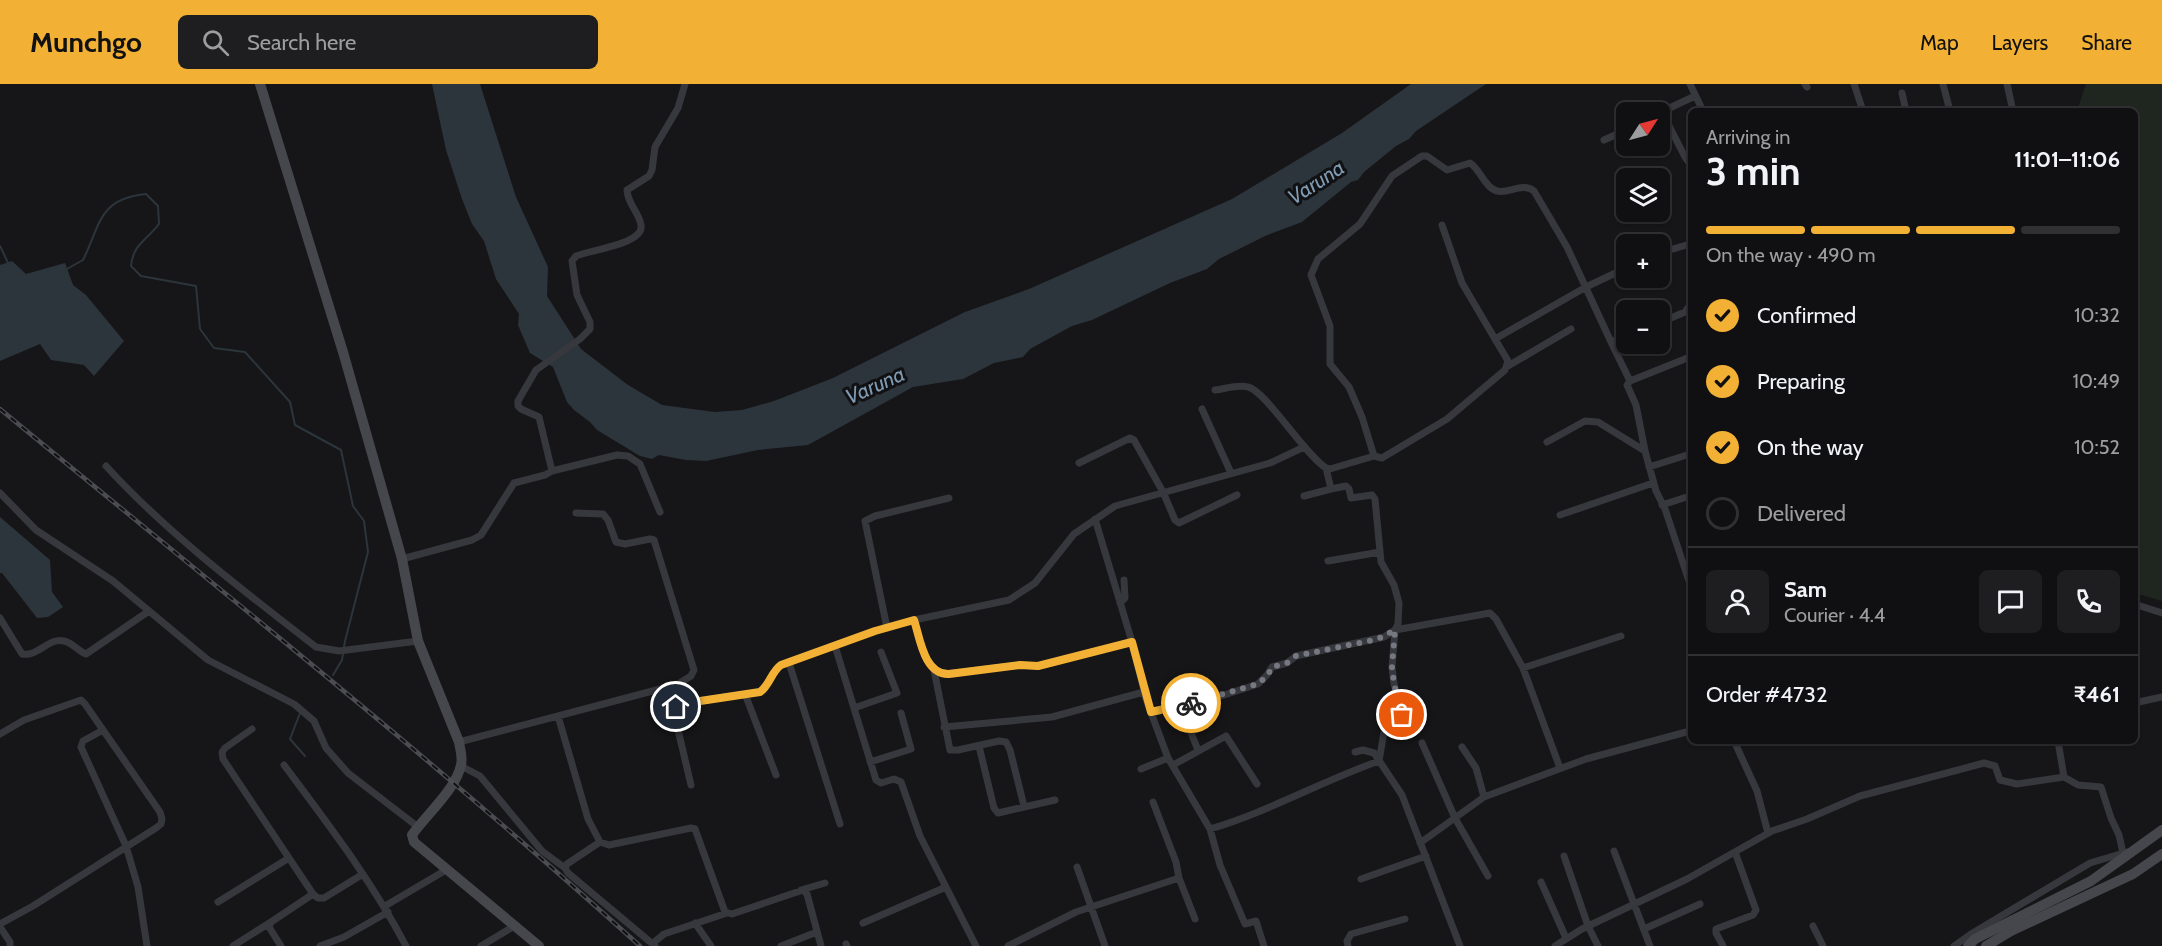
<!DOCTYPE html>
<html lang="en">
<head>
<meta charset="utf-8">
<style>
	body { margin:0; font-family:Cabin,sans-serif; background:#1e1e20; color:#f1f3f6; height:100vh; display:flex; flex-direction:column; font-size:22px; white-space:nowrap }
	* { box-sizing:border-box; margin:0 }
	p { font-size:20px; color:#9c9d9f }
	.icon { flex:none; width:33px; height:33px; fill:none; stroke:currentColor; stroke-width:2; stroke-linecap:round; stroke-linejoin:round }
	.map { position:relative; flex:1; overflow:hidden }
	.side { position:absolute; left:1688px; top:24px; width:450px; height:636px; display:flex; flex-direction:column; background:#101012; border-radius:9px; box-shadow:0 2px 4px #0004,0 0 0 2px #303032 }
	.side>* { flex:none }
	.needle { width:39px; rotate:54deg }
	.controls { position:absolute; left:1616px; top:18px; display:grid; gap:12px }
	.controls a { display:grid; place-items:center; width:54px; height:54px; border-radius:9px; background:#101012; box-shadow:0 2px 4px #0004,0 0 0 2px #303032; font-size:30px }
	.pin { position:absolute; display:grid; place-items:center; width:51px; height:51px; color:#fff; margin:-26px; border:3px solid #fff; border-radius:50%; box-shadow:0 2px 6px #0007 }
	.courier { position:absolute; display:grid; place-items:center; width:60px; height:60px; margin:-30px; border:4px solid #f2b134; border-radius:50%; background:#fff; color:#222; box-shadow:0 2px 8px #0007 }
	.overview em { font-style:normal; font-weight:700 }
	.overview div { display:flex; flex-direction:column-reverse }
	.overview { display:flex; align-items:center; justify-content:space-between; height:102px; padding:0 18px }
	h1 { font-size:39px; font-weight:700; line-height:45px }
	.bar { display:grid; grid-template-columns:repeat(4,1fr); gap:9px 6px; align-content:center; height:72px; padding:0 18px }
	.bar i { height:8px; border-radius:4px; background:#303032 }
	.bar .selected { background:#f2b134 }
	.bar p { grid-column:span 4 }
	.line { display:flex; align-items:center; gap:15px; padding:0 18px; border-top:2px solid #303032 }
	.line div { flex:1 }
	.round { display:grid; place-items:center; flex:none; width:63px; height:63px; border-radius:9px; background:#1e1e20 }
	ol { padding:0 18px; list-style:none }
	li { display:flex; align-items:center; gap:18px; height:66px }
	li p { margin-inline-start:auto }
	li .icon { padding:6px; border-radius:50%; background:#f2b134; color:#111; stroke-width:4 }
	li:last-child { color:#9c9d9f }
	li i { width:33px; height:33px; border:3px solid #303032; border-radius:50% }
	header { display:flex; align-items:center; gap:36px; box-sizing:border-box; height:84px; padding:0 30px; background:#f2b134; color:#111 }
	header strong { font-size:28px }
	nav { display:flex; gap:33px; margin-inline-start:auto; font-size:21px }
	.search { width:420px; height:54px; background:#1e1e20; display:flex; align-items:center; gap:15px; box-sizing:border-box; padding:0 21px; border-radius:9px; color:#9c9d9f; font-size:22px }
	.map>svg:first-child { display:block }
</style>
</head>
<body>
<header>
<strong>Munchgo</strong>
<div class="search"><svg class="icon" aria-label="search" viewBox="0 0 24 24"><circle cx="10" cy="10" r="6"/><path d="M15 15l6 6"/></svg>Search here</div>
<nav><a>Map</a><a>Layers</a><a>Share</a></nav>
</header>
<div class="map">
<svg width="2162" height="862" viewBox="0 0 2162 862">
	<rect width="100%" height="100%" fill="#161618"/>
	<path fill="#1e261f" d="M2086,0H2162V517L2135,509L2134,27H2077Z"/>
	<path fill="#2c353c" d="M432,0H480L516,113L548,183L547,212L581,265L628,301L662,321L715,328L742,326L774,317L833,294L965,228L1029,205L1232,115L1342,49L1411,0H1486L1416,47L1409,55L1396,62L1364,88L1358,96L1351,98L1302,138L1265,152L1219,175L1207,185L1170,199L1092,236L1072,242L1030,265L1023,273L994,279L963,295L913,303L808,361L758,366L706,377L686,376L659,371L652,375L640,372L597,346L590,338L574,326L567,318L553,283L530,269L518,241L519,230L496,195L484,157L472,140L462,115L446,66Z
		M12,177L26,190L65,179L73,201L86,211L124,257L94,292L84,281L51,276L40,260L0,277V181Z
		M0,433L50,476L52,508L63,523L48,533L37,534L2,489H0Z"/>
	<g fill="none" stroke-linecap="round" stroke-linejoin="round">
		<path stroke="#2c353c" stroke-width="2" d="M0,162L9,181
			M65,186L83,176C101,140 98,115 146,110L158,122L159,140C147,156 133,160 131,182L141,192L196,202L200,245L214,264L245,268L290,318L295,341L341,366L353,422L364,437L368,468L345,557L342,576L333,591
			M300,629L290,655L305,672"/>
		<path stroke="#37383d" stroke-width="7" d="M1690,0L1703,27
			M1805,0L1807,3
			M1854,0L1863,27
			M1943,0L1950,27
			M2007,0L2013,27
			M1902,9L1906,27
			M1662,28L1685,73L1690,80
			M1659,29L1695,12
			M1604,56L1626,46
			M1442,141L1462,199L1495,255L1586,203L1626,184
			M1659,169L1690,160
			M1659,239L1685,228L1690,221
			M1495,255L1508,277L1505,286L1447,335L1382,374L1374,372L1362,333L1349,303L1330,280V242L1311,191L1318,175L1360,140L1392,92L1422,72H1427L1447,86L1470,79C1480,85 1485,104 1497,107C1509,110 1522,98 1534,107L1567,163L1611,258L1626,252
			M1611,258L1630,297L1690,273
			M1508,282L1571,245
			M1630,297L1627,301L1636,321L1645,367L1656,407L1665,425L1690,500
			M1215,306C1225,305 1238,300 1248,303C1266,307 1304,370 1326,384L1330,385L1374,372
			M1202,325L1231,389
			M1547,358L1585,337L1598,338L1645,367
			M1079,379L1130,354L1134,356L1163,408L1175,436L1179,439L1237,411
			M106,382C166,448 245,508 316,563L339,567L418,557
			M1649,383L1690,370
			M552,387L617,371L628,372L640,380L660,428
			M0,409L36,446L113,497L208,576L294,620L314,637L326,664L348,689L418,743
			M1304,412L1331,405L1326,384
			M1662,421L1690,412
			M576,429L603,430L608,436L616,458L625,460L650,455L654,456L694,586L691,592L670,605
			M1560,431L1653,399
			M1095,435L1132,558L1145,611
			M402,475L472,456L481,451L514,399L545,391L552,387L539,333L521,325L518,322V317L536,286L580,255L590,245V238L577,211L572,177L576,172C589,166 645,160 641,141C639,128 627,119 627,106L649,92L652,86L655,63L678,24L685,0
			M1328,477L1380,468
			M1120,519L1125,514L1124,496
			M2134,520L2162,529
			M0,534L22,570C38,573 49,553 64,557C73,559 78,567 86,570L149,527
			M914,536C920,555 923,583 944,590L1020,581L1038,582L1132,558
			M887,544L865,437L875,432L949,414
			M835,562L876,696L881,699L894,695L901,698L920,752L976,862
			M789,579L840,740
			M934,586L950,666H958L999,657L1006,658L1010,666L1024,722
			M745,610L776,691
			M678,618L674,628L675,633L691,701
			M2134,619L2162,613
			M1180,622L1198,666
			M854,624L897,609L881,568
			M1151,629L1221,612L1258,600L1267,591L1272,583L1287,579L1296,572L1384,553L1395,546L1398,540L1399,519L1394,501L1381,478L1375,415L1372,411L1351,414L1349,405L1346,402L1331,405
			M558,632L588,735L600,758L609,761L691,744L695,745L725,828L732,830L803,806L807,810L821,862
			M944,643L1052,633L1140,609L1144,610L1168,674L1210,745L1220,781L1245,840L1256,837L1264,862
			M252,645L225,664L222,668L223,675L313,810L318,814H324L363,790
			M103,646L83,657L81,663L126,762L138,803L147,862
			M0,650L24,636L81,616L85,620L160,728L162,735L161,740L156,744L33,822L0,840
			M1734,657L1757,707L1768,749
			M2058,657L2064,693
			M459,658L664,604L670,605L678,618L683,619L760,608C770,601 771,588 781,581L875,547L914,536L1009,516L1035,499L1074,450L1115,422L1270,379L1304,363
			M1422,659L1455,734L1488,792
			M979,662L994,724L998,729L1055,716
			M1355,668L1363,666L1374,669L1402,711L1460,862
			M870,678L911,665L901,629
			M284,681C328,740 372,797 406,862
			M1173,681L1226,652L1257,700
			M461,682L480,692L542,767L565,784
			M1560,684L1523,584L1621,552
			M1141,685L1168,674
			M1484,713L1586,675L1690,647
			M1210,745C1268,728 1322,697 1379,677L1384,648L1400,635L1402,629L1394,600L1392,583L1395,546L1490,529L1496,535L1523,584
			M600,758L567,780L565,784L568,789L655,862
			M1420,759L1484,713L1476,684L1462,663
			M1614,767L1650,862
			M1564,772L1588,842L1598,862
			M1077,783L1105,862
			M1179,794L1195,835
			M1361,795L1426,772
			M1541,798L1566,854
			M801,806L825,799
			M218,818L289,774
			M385,822L446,786
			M695,839L711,862
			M863,839L946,803
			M1813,842L1823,862
			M0,843L10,858V862
			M1644,845L1700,820
			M652,860L664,850L727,829
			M846,860L847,862
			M233,862L271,838
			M281,862L269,843L271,838L313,810
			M320,862L344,853L388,828
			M481,862L516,841
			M781,862L817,848
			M1008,862L1076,828L1179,794L1176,778L1153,718
			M1348,862L1347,857L1351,850L1405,835
			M1555,862L1582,845L1687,795L1772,747L1807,735L1860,712L1984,679L1995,682L2000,696L2017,700L2064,693L2078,701L2101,703L2111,734L2119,751L2123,769
			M1723,862L1716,849V845L1753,831L1756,826L1735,768
			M1954,862L1971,850L2090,779L2127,768"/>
		<path stroke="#45474d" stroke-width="10" d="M260,0L343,268L402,475L418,557L459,658C460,665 463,673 461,681C456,705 427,730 412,751L414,758L539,862
			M1986,862L2011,847L2133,790L2162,770"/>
		<defs>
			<path id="rail" d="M0,325C215,502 433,675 640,862"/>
		</defs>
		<use href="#rail" stroke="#4a4c52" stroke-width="4.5"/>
		<use href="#rail" stroke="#111113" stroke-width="2" stroke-dasharray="7" stroke-linecap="butt"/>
		<path stroke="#45474d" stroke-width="10" d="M1968,862L1975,855L2091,797L2162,746"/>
	</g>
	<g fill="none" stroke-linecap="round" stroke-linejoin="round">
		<path stroke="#757880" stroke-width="6" stroke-dasharray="0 10.8" d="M1191,619L1258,600L1268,591L1272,583L1287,579L1296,572L1378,555L1395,546L1392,583L1394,600L1402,631"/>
		<path stroke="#f2b134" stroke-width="8" d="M676,623L678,618L687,619L760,608C770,601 771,588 781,581L875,547L914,536C920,554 924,591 949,590L1020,581L1038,582L1132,558L1151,628L1191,619"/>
	</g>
	<g text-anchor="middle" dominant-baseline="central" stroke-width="6" stroke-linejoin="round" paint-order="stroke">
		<g font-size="21" font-style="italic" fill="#7f9bb3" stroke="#111113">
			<text transform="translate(1316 98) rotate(-33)">Varuna</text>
			<text transform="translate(875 301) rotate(-24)">Varuna</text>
		</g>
	</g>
</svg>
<div class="controls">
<a><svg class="needle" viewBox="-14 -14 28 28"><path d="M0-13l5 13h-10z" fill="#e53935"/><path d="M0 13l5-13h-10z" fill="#9c9d9f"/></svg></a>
<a><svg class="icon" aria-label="layers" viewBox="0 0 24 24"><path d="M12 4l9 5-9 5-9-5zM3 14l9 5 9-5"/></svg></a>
<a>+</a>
<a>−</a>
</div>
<div class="pin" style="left:1402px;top:631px;background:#ea580c"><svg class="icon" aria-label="bag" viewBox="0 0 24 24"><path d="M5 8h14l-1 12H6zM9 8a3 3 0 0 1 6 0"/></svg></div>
<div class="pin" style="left:676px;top:623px;background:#1f2937"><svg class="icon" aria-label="home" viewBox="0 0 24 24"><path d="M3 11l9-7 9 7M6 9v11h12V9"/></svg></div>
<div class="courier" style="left:1191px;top:619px"><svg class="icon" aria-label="bike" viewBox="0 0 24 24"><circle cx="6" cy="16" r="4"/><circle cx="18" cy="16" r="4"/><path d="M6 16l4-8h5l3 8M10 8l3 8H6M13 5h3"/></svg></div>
<section class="side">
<div class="overview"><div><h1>3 min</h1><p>Arriving in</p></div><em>11:01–11:06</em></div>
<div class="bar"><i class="selected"></i><i class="selected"></i><i class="selected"></i><i></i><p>On the way · 490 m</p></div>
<ol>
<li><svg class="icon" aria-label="check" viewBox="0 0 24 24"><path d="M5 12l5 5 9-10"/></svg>Confirmed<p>10:32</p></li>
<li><svg class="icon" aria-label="check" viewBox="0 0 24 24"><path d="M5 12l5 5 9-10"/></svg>Preparing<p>10:49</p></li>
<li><svg class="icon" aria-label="check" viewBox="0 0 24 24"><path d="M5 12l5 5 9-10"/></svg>On the way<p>10:52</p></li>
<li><i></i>Delivered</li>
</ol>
<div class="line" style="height:108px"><a class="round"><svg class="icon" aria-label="person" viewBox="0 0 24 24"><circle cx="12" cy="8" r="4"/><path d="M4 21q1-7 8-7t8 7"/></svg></a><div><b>Sam</b><p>Courier · 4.4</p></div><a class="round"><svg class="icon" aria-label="chat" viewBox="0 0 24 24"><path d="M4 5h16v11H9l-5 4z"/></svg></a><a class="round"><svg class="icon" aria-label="phone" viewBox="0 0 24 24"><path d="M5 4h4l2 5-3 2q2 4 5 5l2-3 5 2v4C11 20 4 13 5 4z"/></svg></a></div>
<div class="line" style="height:78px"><div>Order #4732</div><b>₹461</b></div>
</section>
</div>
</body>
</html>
